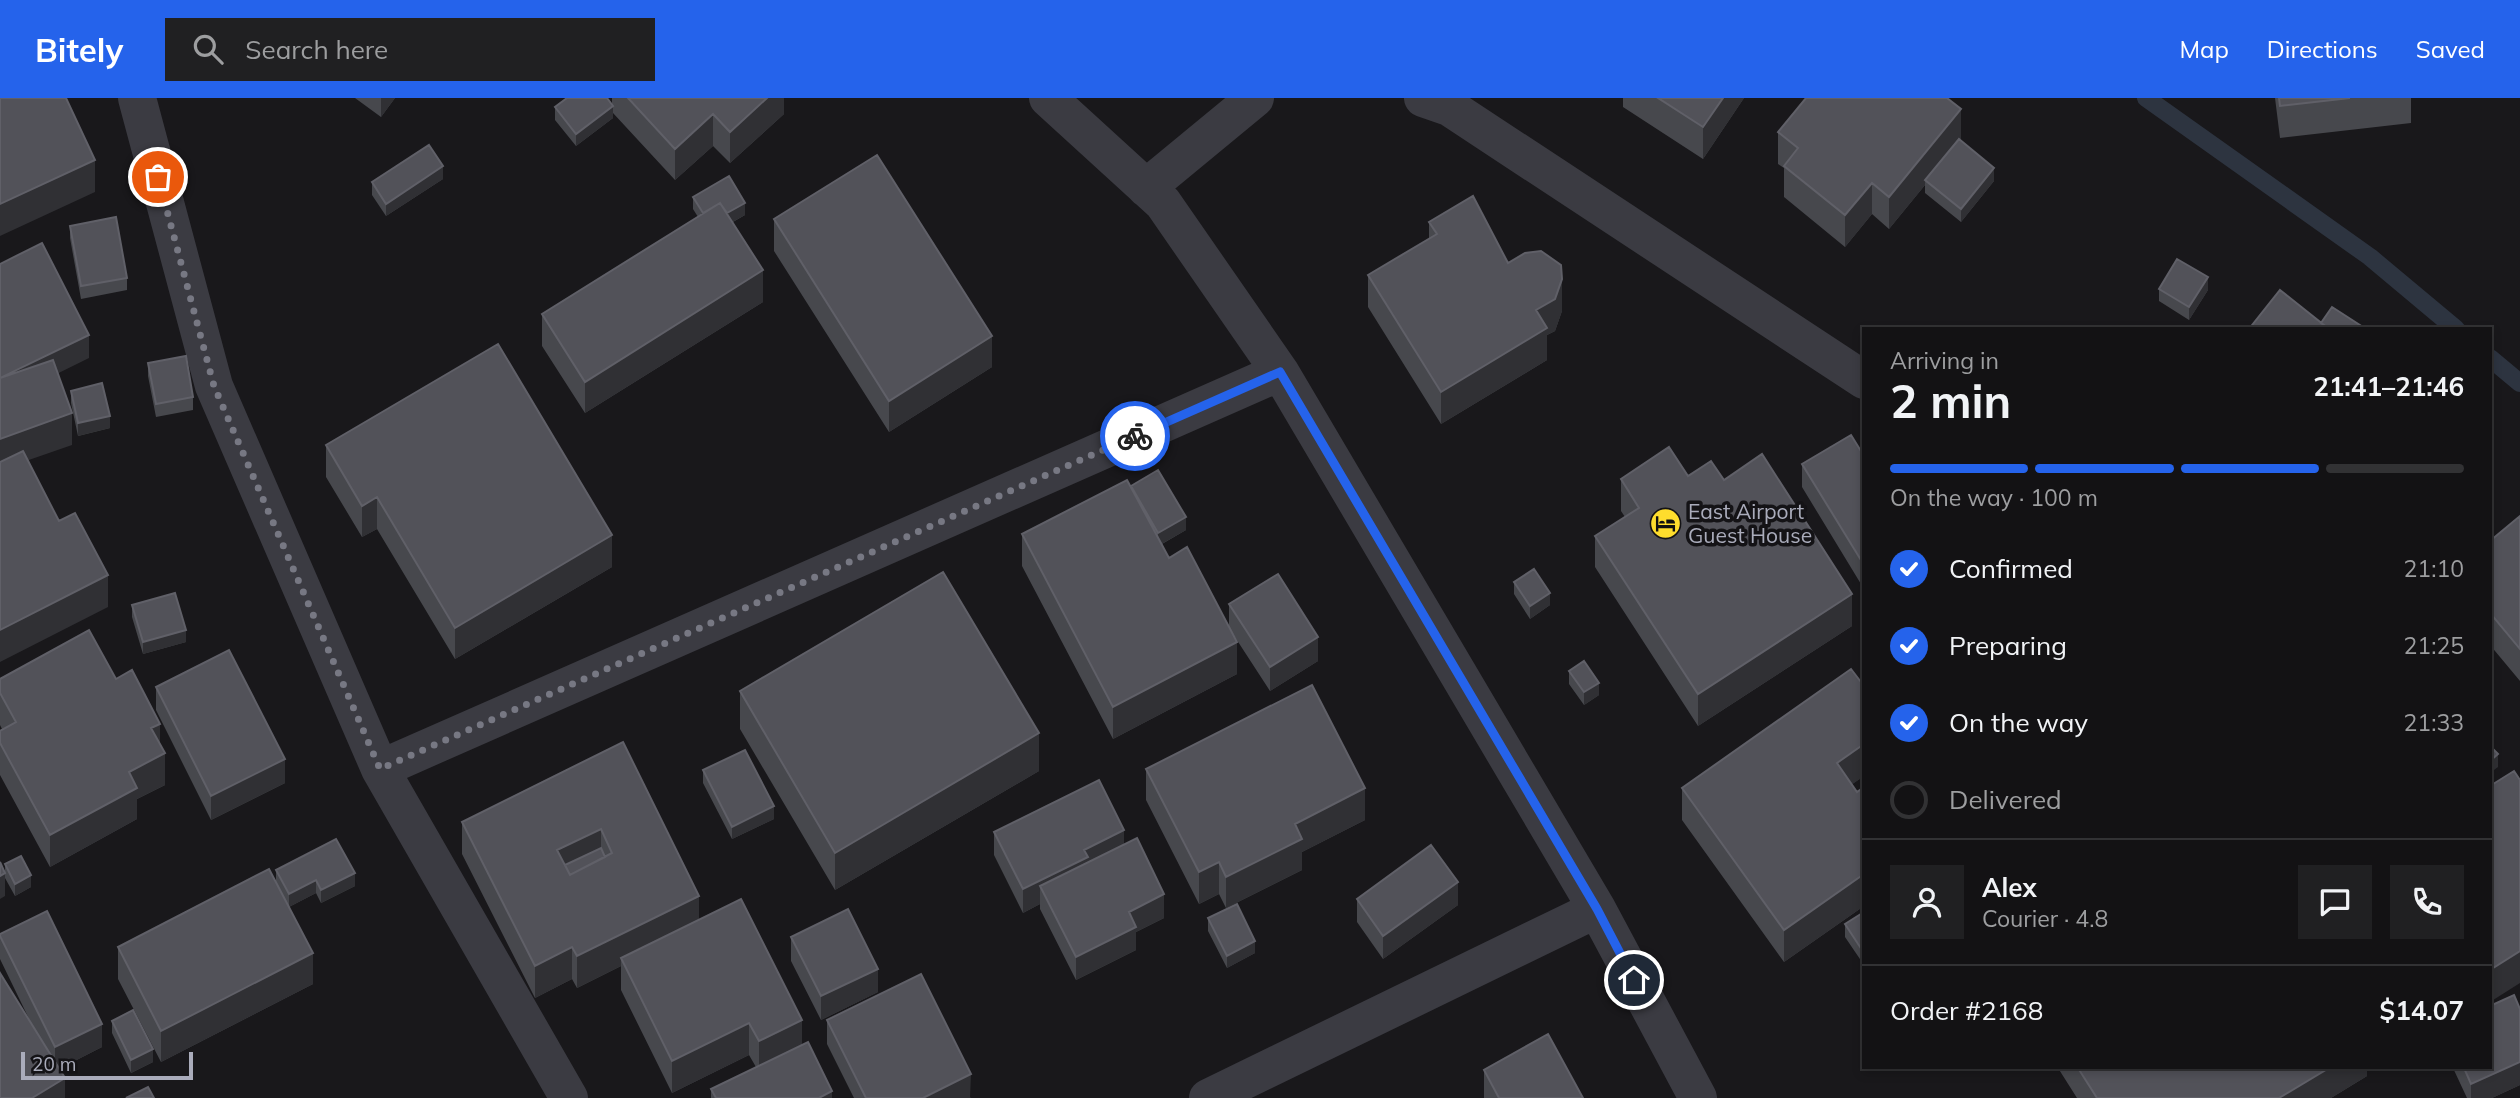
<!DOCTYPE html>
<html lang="en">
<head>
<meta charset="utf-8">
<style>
	body { margin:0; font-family:Mulish,sans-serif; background:#202022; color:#f1f3f6; height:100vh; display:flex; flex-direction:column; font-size:26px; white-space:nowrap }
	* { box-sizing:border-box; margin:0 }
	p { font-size:23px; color:#9d9ea0 }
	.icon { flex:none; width:38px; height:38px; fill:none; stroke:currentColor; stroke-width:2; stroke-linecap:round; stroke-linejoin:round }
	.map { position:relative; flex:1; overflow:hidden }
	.panel { position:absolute; left:1862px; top:229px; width:630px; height:742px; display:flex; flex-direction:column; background:#131214; border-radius:0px; box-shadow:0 4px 10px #0003,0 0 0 2px #323234 }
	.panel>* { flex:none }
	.scale { position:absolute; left:21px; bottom:18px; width:172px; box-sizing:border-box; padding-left:7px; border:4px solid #aaacbb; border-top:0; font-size:19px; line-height:24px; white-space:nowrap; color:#aaacbb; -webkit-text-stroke:5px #141316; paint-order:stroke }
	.pin { position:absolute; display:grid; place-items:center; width:60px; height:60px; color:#fff; margin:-30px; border:4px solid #fff; border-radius:50%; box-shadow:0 2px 7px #0007 }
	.courier { position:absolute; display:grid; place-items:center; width:70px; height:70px; margin:-35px; border:5px solid #2563eb; border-radius:50%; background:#fff; color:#222; box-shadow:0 2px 9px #0007 }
	.overview em { font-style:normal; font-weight:700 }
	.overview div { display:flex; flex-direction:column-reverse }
	.overview { display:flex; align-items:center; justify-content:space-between; height:119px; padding:0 28px }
	h1 { font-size:46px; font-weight:700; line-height:52px }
	.bar { display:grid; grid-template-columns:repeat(4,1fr); gap:10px 7px; align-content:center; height:84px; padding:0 28px }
	.bar i { height:9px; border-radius:5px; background:#323234 }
	.bar .active { background:#2563eb }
	.bar p { grid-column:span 4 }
	.line { display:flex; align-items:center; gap:18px; padding:0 28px; border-top:2px solid #323234 }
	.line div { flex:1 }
	.round { display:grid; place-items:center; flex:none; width:74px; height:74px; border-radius:0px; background:#202022 }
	ol { padding:0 28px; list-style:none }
	li { display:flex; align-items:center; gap:21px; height:77px }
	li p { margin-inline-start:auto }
	li .icon { padding:7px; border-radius:50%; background:#2563eb; color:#fff; stroke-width:4 }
	li:last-child { color:#9d9ea0 }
	li i { width:38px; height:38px; border:4px solid #323234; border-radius:50% }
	header { display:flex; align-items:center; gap:42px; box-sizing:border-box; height:98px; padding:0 35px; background:#2563eb; color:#fff }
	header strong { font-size:33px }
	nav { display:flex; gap:38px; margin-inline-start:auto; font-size:24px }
	.search { width:490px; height:63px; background:#202022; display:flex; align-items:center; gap:18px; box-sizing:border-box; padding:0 24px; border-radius:0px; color:#9d9ea0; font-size:26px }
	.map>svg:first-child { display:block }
</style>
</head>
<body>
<header>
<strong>Bitely</strong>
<div class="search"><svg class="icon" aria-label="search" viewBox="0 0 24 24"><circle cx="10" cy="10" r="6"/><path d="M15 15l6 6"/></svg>Search here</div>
<nav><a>Map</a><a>Directions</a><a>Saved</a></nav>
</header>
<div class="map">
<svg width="2520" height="1000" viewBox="0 0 2520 1000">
	<rect width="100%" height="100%" fill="#19181b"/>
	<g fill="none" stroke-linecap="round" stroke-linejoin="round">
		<path stroke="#2d3440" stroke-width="18" d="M2146,0L2370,159L2456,231
			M2490,260L2520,285"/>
		<path stroke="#3b3b42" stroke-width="38" d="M137,0L214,288L380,671L569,1000
			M1048,0L1163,105L1280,274L1597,811L1698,1000
			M1423,0L1449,9L1864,282
			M1146,90L1255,0
			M380,671L1280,274
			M1208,1000L1597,811"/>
	</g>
	<path fill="#47484d" d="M355,0H395L381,19Z
		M612,0H784V16L730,65L713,48L675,82L613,15V20L576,48L555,22V9L612,7Z
		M1623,0H1744L1703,61L1623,9Z
		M2275,0H2411V25L2280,40Z
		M1778,34L1961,43L1994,83L1961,124L1925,95V87L1889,131L1872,116L1845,149L1784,99V70L1778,66Z
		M443,81L386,118L372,97V84Z
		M693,99L745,117L733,124L763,204L585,315L542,248V216L698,119L693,111Z
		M774,121L992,269L889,334L774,153Z
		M1429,124L1508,165L1562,213L1555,233L1547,237V262L1441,326L1368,209V177L1429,141Z
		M70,128L127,180V192L81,201L70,140Z
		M2159,191L2208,192L2189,222L2159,203Z
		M148,265L193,299V312L156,319L148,278Z
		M71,293L110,330L78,338L71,305Z
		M326,347L612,469L455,561L377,431L362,439L326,379Z
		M1864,358V491L1802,389V366Z
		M1688,378L1724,382L1852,528L1698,628L1595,469V438L1625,419L1621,413V381Z
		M1131,388L1186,432L1162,446L1169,460L1229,529V506L1318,563L1270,593L1231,533L1237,576L1113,641L1022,468V436Z
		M2520,418V583L2490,547V443Z
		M1514,484L1550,507L1530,521L1514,496Z
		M132,507L186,544L143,556L132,519Z
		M1569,573L1599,597L1584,607L1569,586Z
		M0,581H116L165,687L137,701V721L50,769L0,677V633L2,631L0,627Z
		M1864,588V678L1852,686L1857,694L1864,689V808L1784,864L1682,722V690Z
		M156,589L285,685L211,722L156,612Z
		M740,593L1039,673L835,792L740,631Z
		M623,644L699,822L802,947L832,1000H711V991L756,969L749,957L672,995L621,892V868L577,890L572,881L535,900L462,756V724Z
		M1146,671L1365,722L1302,754V772L1226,810L1219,796L1199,806L1146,702Z
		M703,672L774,721L732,741L703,685Z
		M994,734L1124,746L1164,820L1136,834V852L1076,882L1040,811V806L1023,815L994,757Z
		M5,766L31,789L15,798L5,780V798Z
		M276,772L355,788L321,805L316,795L289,809L313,886L161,964L118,881V849L276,784Z
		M1357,801L1458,807L1383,861L1357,824Z
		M1864,814V867L1845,839V826Z
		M1208,820L1255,855L1227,870L1208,833Z
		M0,836L102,949L59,971L65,1000L33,929L0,861Z
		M791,839L878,894L821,922L791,863Z
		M827,922L971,1000H854L827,946Z
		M112,923L153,964L131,975L112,935Z
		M2058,970H2367V978L2331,1000H2077Z
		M2453,970H2490L2520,987L2492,1000H2467Z
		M1484,972L1583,1000H1484Z"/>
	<path fill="#303034" d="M381,0H395L381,19Z
		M767,0H784V16L730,65V34Z
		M1723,0H1744L1703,61V29Z
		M613,8V20L576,48V36Z
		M1961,11V43L1925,82V87L1889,131V99Z
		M713,16V48L675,82V51Z
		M95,62V94L0,138V106Z
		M443,68V81L386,118V106Z
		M1994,70V83L1961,124V111Z
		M1872,85V116L1845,149V117Z
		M745,105V117L709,137V125Z
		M763,172V204L585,315V284Z
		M2208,179V192L2189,222V209Z
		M1562,181V213L1555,233L1547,237V262L1441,326V294L1536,212Z
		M89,237V260L0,304V280Z
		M992,238V269L889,334V303Z
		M72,315V347L0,372V341Z
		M110,318V330L78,338V325Z
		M377,399V431L362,439V408Z
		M1186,419V432L1158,448V435Z
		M612,437V469L455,561V530Z
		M108,477V509L0,564V532Z
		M1550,495V507L1530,521V508Z
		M1852,496V528L1698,628V596Z
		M186,532V544L143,556V544Z
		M1318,539V563L1270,593V569Z
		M1237,544V576L1113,641V609Z
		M1599,585V597L1584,607V594Z
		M160,626V657L165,655V687L137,701V721L50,769V737L129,674L151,630Z
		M1039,635V673L835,792V755Z
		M1864,646V678L1837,697V665Z
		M2498,656V669L2490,675V663Z
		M285,661V685L211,722V698Z
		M1365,690V722L1302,754V772L1226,810V779L1295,726Z
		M774,708V721L732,741V729Z
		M601,731V762L562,781L557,752Z
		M1124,732V756L1040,788V806L1023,815V791L1084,752Z
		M1219,764V796L1199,806V774Z
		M5,775V798L0,801V778Z
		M355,775V788L321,805V792Z
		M1864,776V808L1784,864V832Z
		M31,777V789L15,798V786Z
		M316,782V795L289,809V796Z
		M1458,784V807L1383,861V838Z
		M1164,796V820L1136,834V852L1076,882V859L1129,814Z
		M699,798V830L621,860V868L577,890V858Z
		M1255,843V855L1227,870V858Z
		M572,849V881L535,900V868Z
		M2520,853V885L2490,904V872Z
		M313,855V886L161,964V933Z
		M878,871V894L821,922V898Z
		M802,922V954L759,975V943Z
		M749,925V957L672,995V963Z
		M102,926V949L55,973V949Z
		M153,951V964L131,975V962Z
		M2520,964V987L2492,1000H2471V986Z
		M2329,970H2367V978L2331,1000H2279Z
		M971,976L970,1000H923Z
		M65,980V1000H32Z
		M832,993V1000H819Z"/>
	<path fill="#525259" stroke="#606068" stroke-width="2" fill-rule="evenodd" d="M0,0H66L95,62L0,106Z
		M567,0H607L613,8L576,36L555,9Z
		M628,0H767L730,34L713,16L675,51Z
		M1658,0H1723L1703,29Z
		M1806,0H1947L1961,11L1889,99L1872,85L1845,117L1784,68L1798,50L1778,34Z
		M2279,0H2350L2280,8Z
		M1959,41L1994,70L1961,111L1925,82Z
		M429,47L443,68L386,106L372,84Z
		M877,57L992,238L889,303L774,121Z
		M729,78L745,105L727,115L720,105L703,115L693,99Z
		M1473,98L1508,165L1525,155L1541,153L1561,167L1562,181L1555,201L1536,212L1547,230L1441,294L1368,177L1437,136L1429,124Z
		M720,105L763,172L585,284L542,216Z
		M116,119L127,180L81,188L70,128Z
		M42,145L89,237L0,280V166Z
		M2177,161L2208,179L2189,209L2159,191Z
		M2280,192L2329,231H2249Z
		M2332,209L2366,231H2329L2321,225Z
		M498,246L612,437L455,530L377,399L362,408L326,347Z
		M186,258L193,299L156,306L148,265Z
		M53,262L72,315L0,341V280Z
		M102,285L110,318L78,325L71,293Z
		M1851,337L1864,358V467L1802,366Z
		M1669,349L1688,378L1711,363L1724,382L1762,356L1852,496L1698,596L1595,438L1639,410L1621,381Z
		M23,353L59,423L75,415L108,477L0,532V364Z
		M1158,372L1186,419L1158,435L1131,388Z
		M1127,382L1169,460L1187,449L1237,544L1113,609L1022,436Z
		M2520,418V551L2490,515V443Z
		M1534,471L1550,495L1530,508L1514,484Z
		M943,474L1039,635L835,755L740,593Z
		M1278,476L1318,539L1270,569L1229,506Z
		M175,495L186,532L143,544L132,507Z
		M89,532L116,581L132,572L160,626L151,630L165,655L129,674L137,690L50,737L0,645V633L16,624L0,595V581Z
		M229,552L285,661L211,698L156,589Z
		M1584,563L1599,585L1584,594L1569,573Z
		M1851,571L1864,588V646L1837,665L1857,694L1864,689V776L1784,832L1682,690Z
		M1312,587L1365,690L1295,726L1302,741L1226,779L1219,764L1199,774L1146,671Z
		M623,644L699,798L577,858L572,849L535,868L462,724ZM601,731L612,755L570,777L557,752Z
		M2490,648L2498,656L2490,663Z
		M745,652L774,708L732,729L703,672Z
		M2514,673L2520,682V853L2490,872V688Z
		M1099,682L1124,732L1084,752L1088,759L1023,791L994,734Z
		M1137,740L1164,796L1129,814L1136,829L1076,859L1040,788Z
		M336,741L355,775L321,792L316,782L289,796L276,772Z
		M1431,747L1458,784L1383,838L1357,801Z
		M601,750L605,759L570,777L565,767Z
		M21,758L31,777L15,786L5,766Z
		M0,764L5,775L0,778Z
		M269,771L313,855L161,933L118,849Z
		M741,801L802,922L759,943L749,925L672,963L621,860Z
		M1237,806L1255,843L1227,858L1208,820Z
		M848,811L878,871L821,898L791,839Z
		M47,813L102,926L55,949L0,838V836Z
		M1864,814V855L1845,826Z
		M0,875L65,980L32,1000H0Z
		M921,876L971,976L923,1000H866L827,922Z
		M2514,897L2520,911V964L2471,986L2464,970H2490V908Z
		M133,912L153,951L131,962L112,923Z
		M1548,936L1583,1000H1499L1484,972Z
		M808,944L832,993L819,1000H716L711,991Z
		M2078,970H2329L2279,1000H2097Z
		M148,989L154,1000H126Z"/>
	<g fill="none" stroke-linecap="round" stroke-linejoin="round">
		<path stroke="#777883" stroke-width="7" stroke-dasharray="0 12.6" d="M158,79L214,288L380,671L1135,338"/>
		<path stroke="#2563eb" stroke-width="9" d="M1135,338L1280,274L1597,811L1634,882"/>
	</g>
	<defs>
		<symbol id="hotel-disc" viewBox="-11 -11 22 22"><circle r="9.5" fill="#fedd2d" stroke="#141316"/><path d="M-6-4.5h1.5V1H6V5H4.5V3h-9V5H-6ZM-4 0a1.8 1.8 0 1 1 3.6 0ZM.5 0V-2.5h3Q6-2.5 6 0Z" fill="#111"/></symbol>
	</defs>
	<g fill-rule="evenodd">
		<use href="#hotel-disc" x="1648" y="408" width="35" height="35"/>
	</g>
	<g text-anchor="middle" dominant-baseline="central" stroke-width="7" stroke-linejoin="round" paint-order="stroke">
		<g font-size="21" fill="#aaacbb" stroke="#141316" text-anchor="start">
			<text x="1688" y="413">East Airport<tspan x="1688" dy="24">Guest House</tspan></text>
		</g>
	</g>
</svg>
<div class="scale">20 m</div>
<div class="pin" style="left:158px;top:79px;background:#ea580c"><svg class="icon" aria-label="bag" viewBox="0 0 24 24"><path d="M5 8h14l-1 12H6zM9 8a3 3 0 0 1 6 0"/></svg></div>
<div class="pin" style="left:1634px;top:882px;background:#1f2937"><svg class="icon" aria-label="home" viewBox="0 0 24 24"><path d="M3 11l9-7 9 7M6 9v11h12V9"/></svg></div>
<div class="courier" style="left:1135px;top:338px"><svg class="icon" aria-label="bike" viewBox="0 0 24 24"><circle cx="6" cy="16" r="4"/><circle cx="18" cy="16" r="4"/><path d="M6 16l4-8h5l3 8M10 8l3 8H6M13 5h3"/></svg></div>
<section class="panel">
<div class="overview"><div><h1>2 min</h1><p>Arriving in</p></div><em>21:41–21:46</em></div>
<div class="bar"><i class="active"></i><i class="active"></i><i class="active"></i><i></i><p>On the way · 100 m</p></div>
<ol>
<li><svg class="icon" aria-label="check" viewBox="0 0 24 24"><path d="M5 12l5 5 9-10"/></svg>Confirmed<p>21:10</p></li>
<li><svg class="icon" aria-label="check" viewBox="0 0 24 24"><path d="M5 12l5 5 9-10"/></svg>Preparing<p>21:25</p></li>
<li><svg class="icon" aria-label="check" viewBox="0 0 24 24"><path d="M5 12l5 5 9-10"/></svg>On the way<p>21:33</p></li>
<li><i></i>Delivered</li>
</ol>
<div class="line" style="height:126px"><a class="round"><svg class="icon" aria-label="person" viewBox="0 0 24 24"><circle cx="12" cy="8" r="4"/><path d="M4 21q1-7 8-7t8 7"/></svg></a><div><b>Alex</b><p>Courier · 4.8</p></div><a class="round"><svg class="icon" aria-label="chat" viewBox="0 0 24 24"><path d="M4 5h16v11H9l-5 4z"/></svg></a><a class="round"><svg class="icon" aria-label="phone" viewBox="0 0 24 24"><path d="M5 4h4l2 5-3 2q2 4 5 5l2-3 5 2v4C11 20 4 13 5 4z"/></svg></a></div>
<div class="line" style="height:91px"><div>Order #2168</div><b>$14.07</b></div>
</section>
</div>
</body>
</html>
